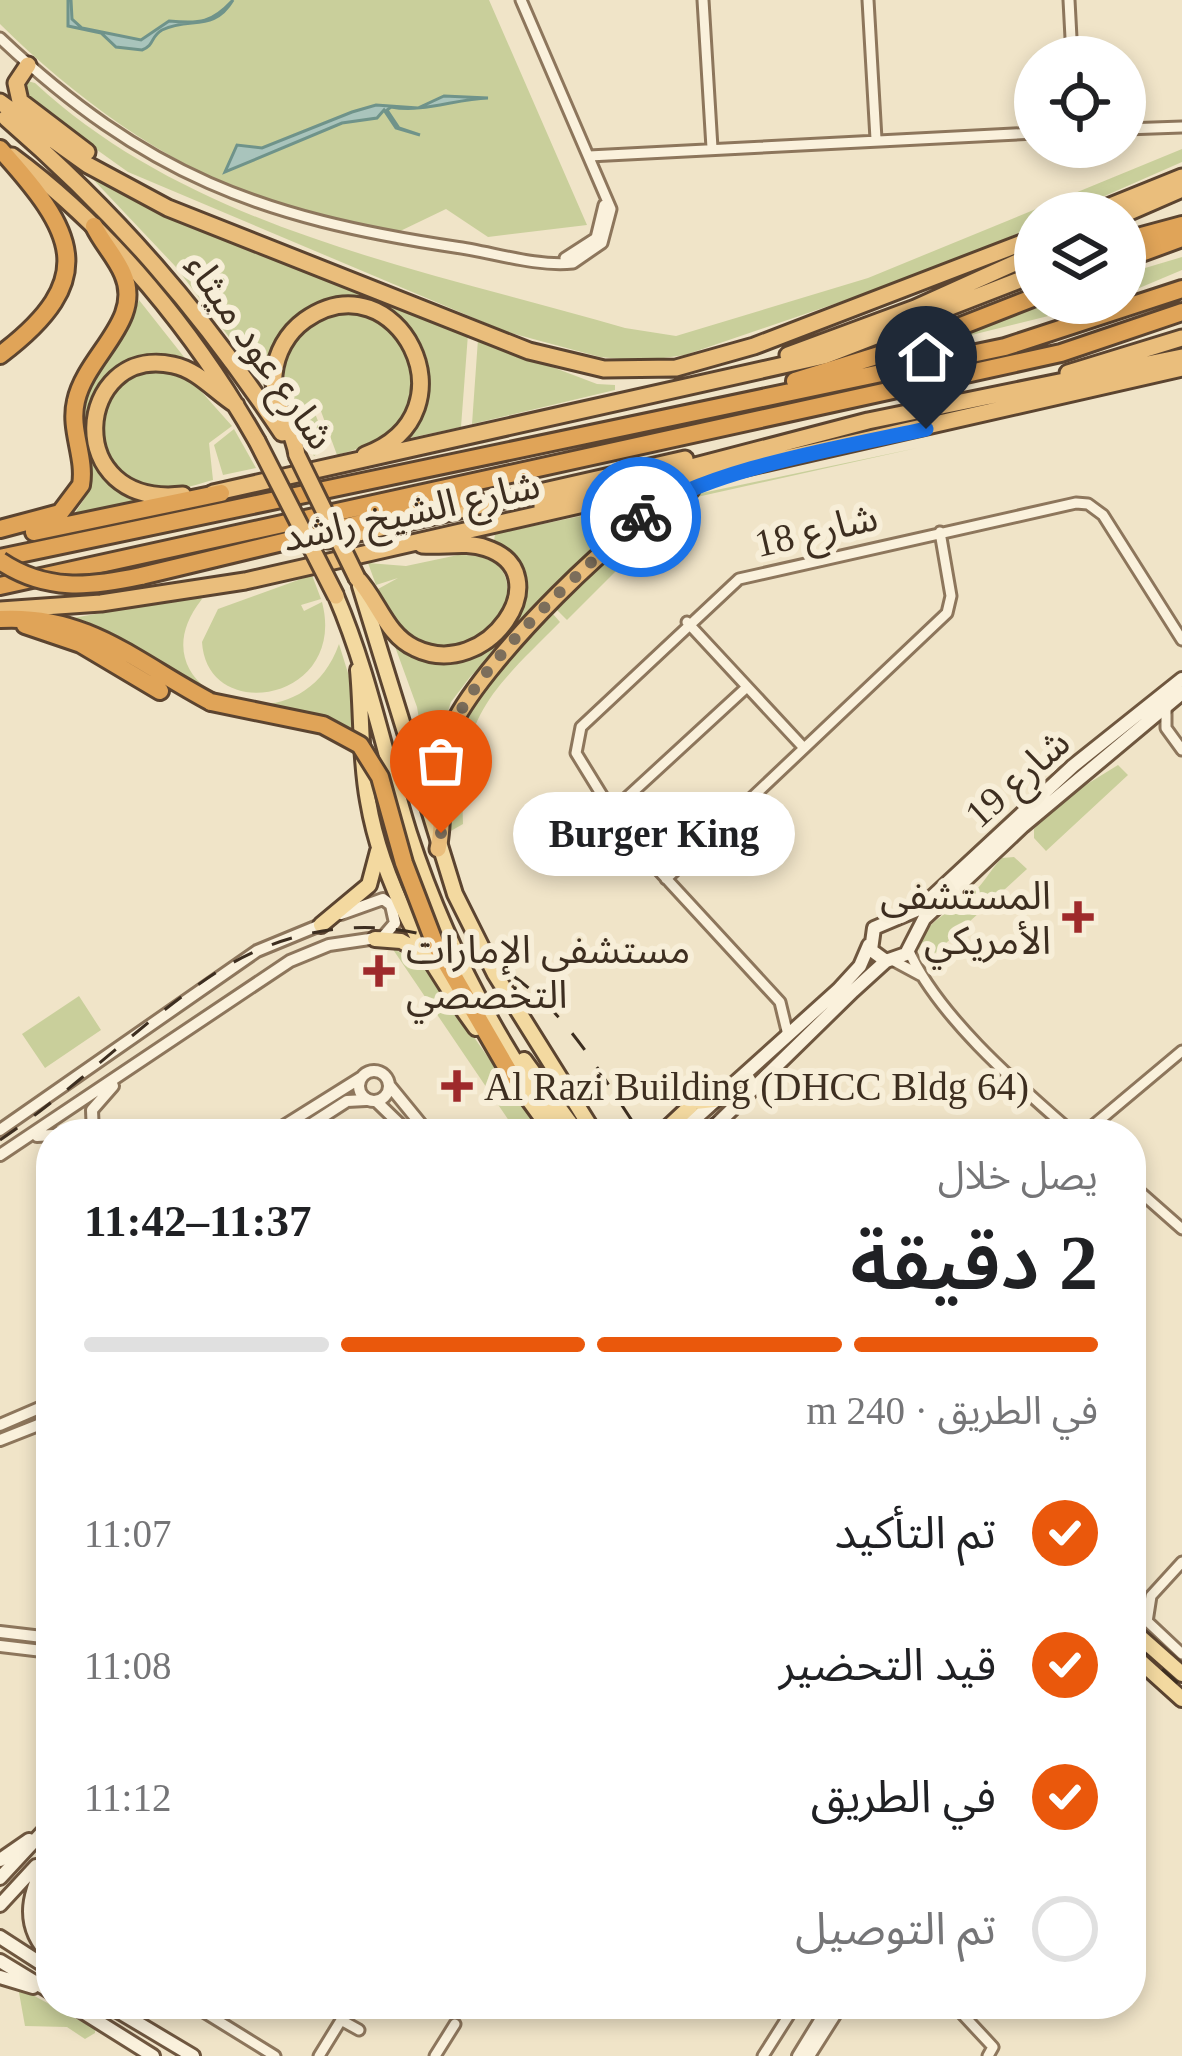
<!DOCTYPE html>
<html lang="ar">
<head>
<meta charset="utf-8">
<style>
	body { margin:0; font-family:"Times New Roman","Noto Sans Arabic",serif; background:#f2f2f2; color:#202124; direction:rtl; height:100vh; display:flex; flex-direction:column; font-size:45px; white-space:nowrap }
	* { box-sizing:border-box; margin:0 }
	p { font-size:39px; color:#757577 }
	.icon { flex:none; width:66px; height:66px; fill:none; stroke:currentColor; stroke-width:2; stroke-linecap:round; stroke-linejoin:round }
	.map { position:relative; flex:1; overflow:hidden; direction:ltr }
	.sheet { position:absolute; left:36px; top:1119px; width:1110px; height:900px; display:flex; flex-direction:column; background:#fff; border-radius:48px; box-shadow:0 6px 18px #0003; direction:rtl }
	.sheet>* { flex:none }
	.controls { position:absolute; left:1014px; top:36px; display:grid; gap:24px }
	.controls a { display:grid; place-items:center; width:132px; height:132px; border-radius:50%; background:#fff; box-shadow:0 6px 18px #0003; font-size:60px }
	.pin { position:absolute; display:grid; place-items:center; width:102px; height:102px; color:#fff; margin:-123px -51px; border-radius:50% 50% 50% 0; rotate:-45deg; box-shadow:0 0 12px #0007 }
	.pin .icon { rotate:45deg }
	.courier { position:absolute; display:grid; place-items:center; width:120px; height:120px; margin:-60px; border:9px solid #1a73e8; border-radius:50%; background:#fff; color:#222; box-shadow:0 3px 15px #0007 }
	.bubble { position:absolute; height:84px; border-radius:42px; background:#fff; box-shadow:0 6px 18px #0003; font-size:39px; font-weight:600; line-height:84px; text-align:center; direction:rtl }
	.overview em { font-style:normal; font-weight:600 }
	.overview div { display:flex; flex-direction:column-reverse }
	.overview { display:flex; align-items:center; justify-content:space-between; height:204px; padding:0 48px }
	h1 { font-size:78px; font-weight:600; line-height:90px }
	.bar { display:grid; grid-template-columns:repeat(4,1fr); gap:18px 12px; align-content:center; height:144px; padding:0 48px }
	.bar i { height:15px; border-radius:9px; background:#e0e0e0 }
	.bar .current { background:#ea580c }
	.bar p { grid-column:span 4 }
	ol { padding:0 48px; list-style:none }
	li { display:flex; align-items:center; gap:36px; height:132px }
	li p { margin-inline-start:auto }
	li .icon { padding:12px; border-radius:50%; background:#ea580c; color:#fff; stroke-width:4 }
	li:last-child { color:#757577 }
	li i { width:66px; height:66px; border:6px solid #e0e0e0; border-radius:50% }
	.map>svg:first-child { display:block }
</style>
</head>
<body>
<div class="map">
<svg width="1182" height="2056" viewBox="0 0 1182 2056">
	<rect width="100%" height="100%" fill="#f0e4c8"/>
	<path fill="#c9cf9b" d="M0,0H489L587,225L488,237L446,209L394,234C240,212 109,132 0,24Z
		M23,80L35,83C194,230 423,269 625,328L676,336L868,278L1182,149V162L1066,213H1035V226L922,274L685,355L642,361L600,357L507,332L128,172L23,97Z
		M89,175L162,214L468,334L461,427L400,440C474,370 397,269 306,312L267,387L175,266Z
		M1182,257V270L1125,294V274Z
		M139,300L188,362C137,349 88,374 85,431L81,397L127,330Z
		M1037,303H1101L931,345Z
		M353,313C403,325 437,384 396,426C380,443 358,449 337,455L318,403L289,414C274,364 293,314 353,313Z
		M478,339L597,384L615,385V390L472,424Z
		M164,370L191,380L232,426L209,443L213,480C198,484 182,490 167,490C86,493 81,370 164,370Z
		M312,406L328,446L314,456L291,417Z
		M234,429L256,468L223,475L214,445Z
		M917,448L688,499L567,620L557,610L648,519L697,494Z
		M92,455L110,485L138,500L75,513L90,490Z
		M634,505L637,508L470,677L451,702L428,771L417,707L393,641C445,683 499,652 525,599L519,565L494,541L495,534Z
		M458,555C578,551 451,741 378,589L398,578L376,585L368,563L406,566Z
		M312,575L321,599L301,605L304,611L322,602C348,701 207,726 202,642L218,609Z
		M199,596L202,599C127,693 299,758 339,644L352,686L355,734L238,708L67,619Z
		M553,614L560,622C487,695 459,717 463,824L449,832C426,740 495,673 553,614Z
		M1118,765L1128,775L1046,851L1034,838V829L1063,799Z
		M1014,857L1027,869L922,965C907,925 956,912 978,888C987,878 992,868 1002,858Z
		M392,948L424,966L542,1134H518Z
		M79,996L101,1030L45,1068L22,1034Z
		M18,1987L95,2029V2033L85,2039L67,2027L25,2026Z"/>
	<path fill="#a9c4bc" stroke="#6f938a" stroke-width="3" d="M68,0H71L72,19L82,28L141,40L169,21C200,24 212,23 233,0C213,33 191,16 162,30C150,37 155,45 142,50L116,47L101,33L68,26Z
		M444,96L488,98C455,99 423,113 391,107L387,110L399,128L420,135L396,128L384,110L377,118L342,123L225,172L237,145L262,148L352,112L376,105L418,108Z"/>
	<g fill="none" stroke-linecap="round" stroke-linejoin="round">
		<defs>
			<path id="minor" d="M703,0L712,148
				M868,0L876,139
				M1069,0L1072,57
				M0,38C145,175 261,218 455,247C492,252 536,267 573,263L602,243L611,209L521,0
				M1125,129L1182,127
				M589,156L1035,133
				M565,258L596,238L604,205
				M687,622L804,748
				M1166,705V728L1182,750
				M610,813L747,687
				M666,879L947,613L951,596L940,532
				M908,949C937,1016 1019,1086 1074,1134
				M894,961L920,975
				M788,1035L780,1002L627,836L576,753L581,727L739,579L1076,503L1088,504L1103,515L1182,640
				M1083,1134L1182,1051
				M1131,1184L1182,1229
				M1131,1606L1182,1654
				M1147,1622L1151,1596L1182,1562
				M191,2004L275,2056
				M953,2004L993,2047L988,2056
				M341,2020L359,2030
				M319,2056L351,2004
				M435,2056L455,2024
				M763,2056L796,2004"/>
			<path id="tertiary" d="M359 1086a15 15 0 1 1 30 0a15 15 0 1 1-30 0Z
				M389,1085L429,1134
				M376,1101L410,1134
				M0,1130L257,951L325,923
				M93,1134L92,1110L113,1086
				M271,1134L362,1077
				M296,1134L347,1101L366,1100
				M37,1136L69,1134
				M0,1155L290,961L329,945L383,937L395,923L391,905L383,899L341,914
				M0,1425L51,1403
				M0,1440L51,1420
				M0,1632L51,1638
				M0,1646L51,1652
				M47,1668L51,1664
				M798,2056L830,2004
				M809,2056L842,2004"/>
			<path id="secondary" d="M886,961L871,950L874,928L919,909L1073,766L1182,679
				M712,1129L853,991L886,961L906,954L924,919L1023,826L1182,693
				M678,1134L838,990L860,966L869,945
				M50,1852C30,1889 17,1924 51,1957
				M0,1860L29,1840
				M0,1878L51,1823
				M0,1905L36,1866
				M0,1937L51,1970
				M0,1961L51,1992
				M0,1977L33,1987
				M70,2004L153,2056
				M106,2004L193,2056"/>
			<path id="primary" d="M360,586L455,894L495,974L595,1134
				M336,596C369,673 384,753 409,833C444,941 497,1042 564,1134
				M358,670C362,713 360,758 368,801C382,884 427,961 476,1028
				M321,925L369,885L378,851
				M375,939L401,941L426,955
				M524,1060L578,1134
				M507,1070L547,1125
				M661,1134L695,1102L714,1100
				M711,1134L716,1126
				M1131,1629L1182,1674
				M1131,1653L1182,1699"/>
			<path id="trunk" d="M28,65L16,83L20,101L87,152
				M0,102L88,165L168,208L529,351L604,369L676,368L754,346L1035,238
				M6,118C118,215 200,310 282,433
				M12,156C111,229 196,334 257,441
				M1093,213L1182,177
				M1125,214L1182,189
				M788,355L915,308L1035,254
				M1068,373L1182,338
				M297,455C293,426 272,405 274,375C276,353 287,333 305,320C396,256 479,413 365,455
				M213,493L824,356L1035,274
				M183,495C59,509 75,344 173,365C198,370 214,391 236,405
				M542,506L868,421L1182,357
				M328,540L685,459
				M357,578C378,600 386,635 415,648C487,683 562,573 486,548C466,541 443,547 422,545
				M0,610L101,603L245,581L1182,368
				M438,849C447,809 435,770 451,730C473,671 631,511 691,490"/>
			<path id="motorway" d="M0,149C74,231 102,278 0,355
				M1130,239L1182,225
				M1125,259L1182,238
				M795,381L915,344L1035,297
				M0,529L60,513L81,485C86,457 69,430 76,401C86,355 144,321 123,274C116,257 102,243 94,226
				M34,532L221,493
				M0,558L1005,347L1182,289
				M141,576L474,496
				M0,586L1061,353L1182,312
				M0,619C88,614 137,663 211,702
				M25,625L81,644L160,691
				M435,944L511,1075"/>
		</defs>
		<use href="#minor" stroke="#8d765c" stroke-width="15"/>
		<use href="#tertiary" stroke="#8d765c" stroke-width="16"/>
		<use href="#secondary" stroke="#6f573f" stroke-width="18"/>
		<use href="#primary" stroke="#5b4430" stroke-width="20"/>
		<use href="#trunk" stroke="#5b4430" stroke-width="21"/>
		<use href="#motorway" stroke="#5b4430" stroke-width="22"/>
		<use href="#minor" stroke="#faf1dc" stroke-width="9"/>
		<use href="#tertiary" stroke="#faf1dc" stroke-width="10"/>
		<use href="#secondary" stroke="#faf1dc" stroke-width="12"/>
		<use href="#primary" stroke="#f3d9a0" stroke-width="14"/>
		<use href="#trunk" stroke="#eabe7c" stroke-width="15"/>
		<use href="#motorway" stroke="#e0a458" stroke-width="16"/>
		<path stroke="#3d2e20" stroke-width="3" stroke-dasharray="21 21" stroke-linecap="butt" d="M0,1140C76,1089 143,1020 217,972C325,903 460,914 550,1008C586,1045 612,1092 641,1134
			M1131,1641L1182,1687"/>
		<defs>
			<path id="trunk-bridge" d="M257,441L336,596
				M297,455L357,578"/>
			<path id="motorway-bridge" d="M0,561C46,592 90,587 141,576
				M211,702L323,725L360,745L380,777L404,863L435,944"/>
		</defs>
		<use href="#trunk-bridge" stroke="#5b4430" stroke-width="21" stroke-linecap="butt"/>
		<use href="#motorway-bridge" stroke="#5b4430" stroke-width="22" stroke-linecap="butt"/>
		<use href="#trunk-bridge" stroke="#eabe7c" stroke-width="15"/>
		<use href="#motorway-bridge" stroke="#e0a458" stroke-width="16"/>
	</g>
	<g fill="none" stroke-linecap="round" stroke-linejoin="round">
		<path stroke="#7c6e5b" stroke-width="12" stroke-dasharray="0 21.6" d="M441,833C440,801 437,772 447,741C469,670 584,568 641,517"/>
		<path stroke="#1a73e8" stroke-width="15" d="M641,517C701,470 849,446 926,429"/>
	</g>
	<g fill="#9e2a2b" stroke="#f7eed8" stroke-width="4.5">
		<path d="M1072 899h12v12h12v12h-12v12h-12v-12h-12v-12h12z"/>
		<path d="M373 953h12v12h12v12h-12v12h-12v-12h-12v-12h12z"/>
		<path d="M451 1068h12v12h12v12h-12v12h-12v-12h-12v-12h12z"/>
	</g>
	<g text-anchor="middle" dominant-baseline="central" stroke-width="12" stroke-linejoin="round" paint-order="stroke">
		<g font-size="39" fill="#3d2e20" stroke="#f7eed8">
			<text transform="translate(260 351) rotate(55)">شارع عود ميثاء</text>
			<text transform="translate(411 511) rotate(-12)">شارع الشيخ راشد</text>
			<text transform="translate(816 530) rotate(-13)">شارع 18</text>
			<text transform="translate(1017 778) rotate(-42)">شارع 19</text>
		</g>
		<g font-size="39" fill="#3d2e20" stroke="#f7eed8" text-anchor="start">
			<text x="1051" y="895" text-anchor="end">المستشفى<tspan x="1051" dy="45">الأمريكي</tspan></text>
			<text x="406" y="949">مستشفى الإمارات<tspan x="406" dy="45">التخصصي</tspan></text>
			<text x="484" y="1086">Al Razi Building (DHCC Bldg 64)</text>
		</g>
	</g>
</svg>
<div class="controls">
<a><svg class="icon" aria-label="locate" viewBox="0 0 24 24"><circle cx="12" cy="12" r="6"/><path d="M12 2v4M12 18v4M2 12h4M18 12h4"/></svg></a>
<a><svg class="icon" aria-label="layers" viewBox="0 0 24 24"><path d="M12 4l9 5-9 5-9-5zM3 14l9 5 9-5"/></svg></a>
</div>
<div class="pin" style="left:441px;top:833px;background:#ea580c"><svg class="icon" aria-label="bag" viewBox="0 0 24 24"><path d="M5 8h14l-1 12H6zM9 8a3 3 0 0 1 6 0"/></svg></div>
<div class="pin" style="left:926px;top:429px;background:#1f2937"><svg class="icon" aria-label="home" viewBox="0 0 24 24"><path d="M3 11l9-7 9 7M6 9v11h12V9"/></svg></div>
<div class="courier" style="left:641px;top:517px"><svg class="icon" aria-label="bike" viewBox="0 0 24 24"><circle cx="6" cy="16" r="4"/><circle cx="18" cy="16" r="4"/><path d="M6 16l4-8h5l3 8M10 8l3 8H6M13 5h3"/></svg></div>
<div class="bubble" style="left:513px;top:792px;width:282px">Burger King</div>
<section class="sheet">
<div class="overview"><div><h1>2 دقيقة</h1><p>يصل خلال</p></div><em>11:37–11:42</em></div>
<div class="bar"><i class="current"></i><i class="current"></i><i class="current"></i><i></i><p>في الطريق · 240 m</p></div>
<ol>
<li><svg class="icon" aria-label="check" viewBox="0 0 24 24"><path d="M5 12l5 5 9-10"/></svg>تم التأكيد<p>11:07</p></li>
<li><svg class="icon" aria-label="check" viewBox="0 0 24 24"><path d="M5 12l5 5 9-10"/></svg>قيد التحضير<p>11:08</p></li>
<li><svg class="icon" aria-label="check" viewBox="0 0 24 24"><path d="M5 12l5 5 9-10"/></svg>في الطريق<p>11:12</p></li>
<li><i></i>تم التوصيل</li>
</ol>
</section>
</div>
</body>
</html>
